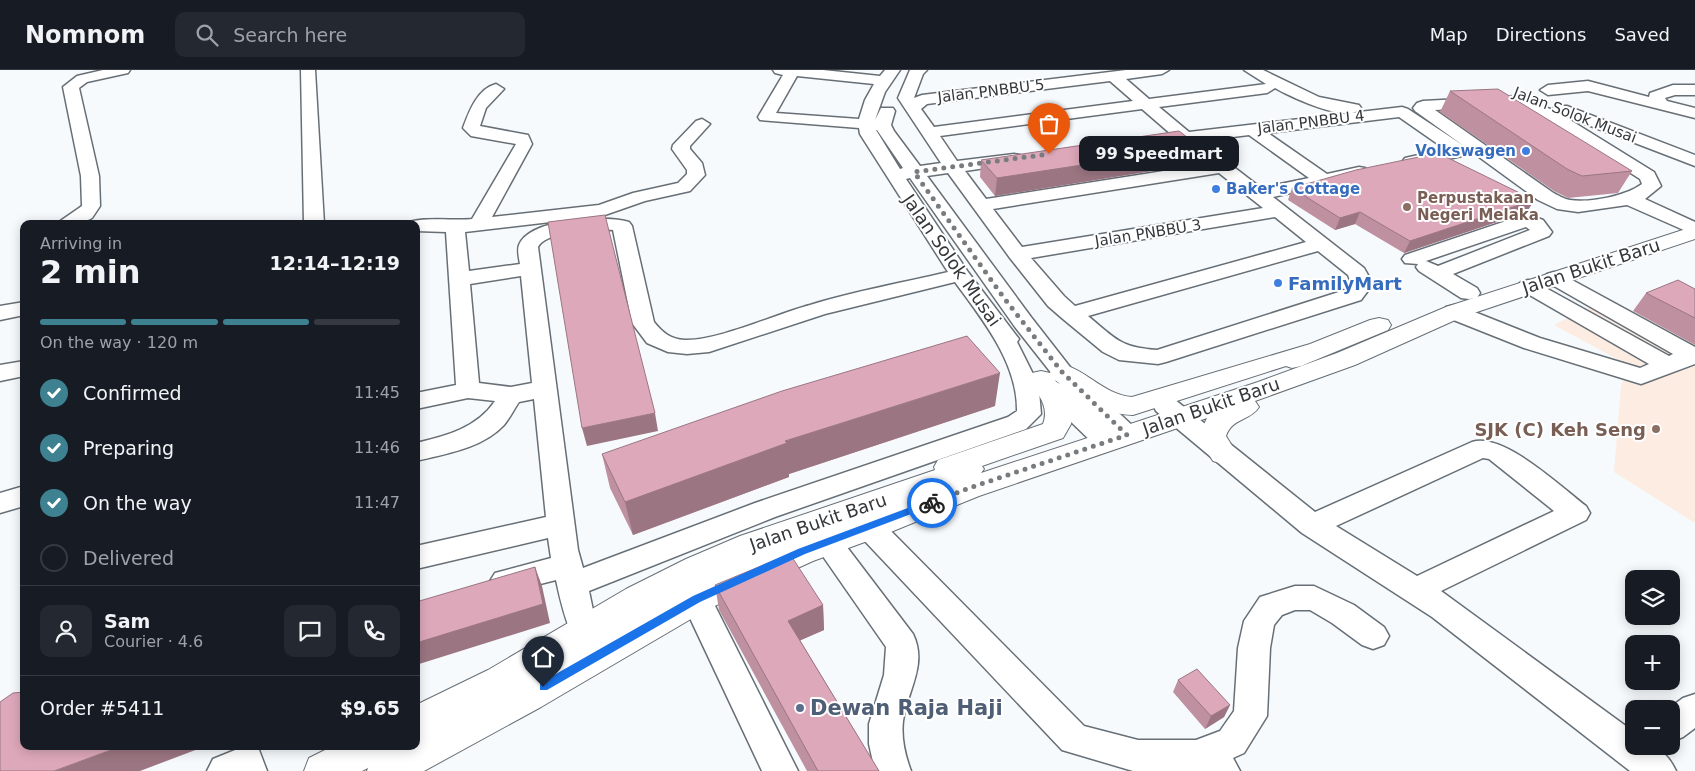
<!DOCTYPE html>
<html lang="en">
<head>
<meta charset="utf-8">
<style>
	body { margin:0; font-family:"DejaVu Sans",sans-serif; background:#242831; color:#f1f3f6; height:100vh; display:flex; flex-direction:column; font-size:19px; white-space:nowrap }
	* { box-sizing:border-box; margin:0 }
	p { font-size:16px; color:#9ea1a6 }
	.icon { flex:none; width:28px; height:28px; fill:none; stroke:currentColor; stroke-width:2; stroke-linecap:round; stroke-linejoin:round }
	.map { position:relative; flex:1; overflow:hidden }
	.sheet { position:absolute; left:20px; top:150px; width:400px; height:530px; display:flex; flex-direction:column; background:#171b24; border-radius:10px; box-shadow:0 2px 12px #0003 }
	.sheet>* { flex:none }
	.tools { position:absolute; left:1625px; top:500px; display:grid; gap:10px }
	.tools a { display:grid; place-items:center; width:55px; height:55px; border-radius:10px; background:#171b24; box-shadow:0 2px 12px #0003; font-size:25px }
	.pin { position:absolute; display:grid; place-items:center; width:42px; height:42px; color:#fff; margin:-51px -21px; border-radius:50% 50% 50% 0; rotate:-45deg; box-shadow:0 0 5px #0007 }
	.pin .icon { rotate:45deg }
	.courier { position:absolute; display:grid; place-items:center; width:50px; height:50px; margin:-25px; border:4px solid #1a73e8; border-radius:50%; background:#fff; color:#222; box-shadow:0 1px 6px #0007 }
	.bubble { position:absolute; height:35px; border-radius:10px; background:#171b24; box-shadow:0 2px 12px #0003; font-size:16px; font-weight:700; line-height:35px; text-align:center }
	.headline em { font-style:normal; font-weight:700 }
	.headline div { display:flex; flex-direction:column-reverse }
	.headline { display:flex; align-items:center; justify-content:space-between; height:85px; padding:0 20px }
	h1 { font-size:32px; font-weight:700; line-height:38px }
	.bar { display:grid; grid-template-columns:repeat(4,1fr); gap:8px 5px; align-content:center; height:60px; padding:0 20px }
	.bar i { height:6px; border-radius:4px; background:#363941 }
	.bar .on { background:#3e8291 }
	.bar p { grid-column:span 4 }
	.line { display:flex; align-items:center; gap:12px; padding:0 20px; border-top:1px solid #363941 }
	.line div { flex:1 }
	.round { display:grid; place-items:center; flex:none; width:52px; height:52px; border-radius:10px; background:#242831 }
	ol { padding:0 20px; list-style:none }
	li { display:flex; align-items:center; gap:15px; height:55px }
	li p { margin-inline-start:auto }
	li .icon { padding:5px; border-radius:50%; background:#3e8291; color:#fff; stroke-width:4 }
	li:last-child { color:#9ea1a6 }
	li i { width:28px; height:28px; border:2px solid #363941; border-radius:50% }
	header { display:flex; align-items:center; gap:30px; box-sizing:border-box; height:70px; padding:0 25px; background:#171b24; border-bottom:1px solid #363941 }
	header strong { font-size:24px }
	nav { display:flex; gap:28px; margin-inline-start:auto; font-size:18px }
	.search { width:350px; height:45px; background:#242831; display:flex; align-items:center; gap:12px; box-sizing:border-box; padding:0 18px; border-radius:10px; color:#9ea1a6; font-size:19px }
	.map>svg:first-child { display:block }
</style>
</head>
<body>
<header>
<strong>Nomnom</strong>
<div class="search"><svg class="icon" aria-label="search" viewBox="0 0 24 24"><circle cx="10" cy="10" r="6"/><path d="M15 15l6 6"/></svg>Search here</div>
<nav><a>Map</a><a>Directions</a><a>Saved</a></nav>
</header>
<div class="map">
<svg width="1695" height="701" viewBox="0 0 1695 701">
	<rect width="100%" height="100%" fill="#f6fafd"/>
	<path fill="#fdece1" d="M1602,231L1695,281V453L1614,402L1621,316L1630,296L1554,255Z"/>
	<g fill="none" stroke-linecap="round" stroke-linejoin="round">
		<defs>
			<path id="minor" d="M103,0H130L128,3L87,12L79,18L99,106L100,136L92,148L80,154H56L82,136L81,106L63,17L77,6Z
				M301,0H315L324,154H304Z
				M773,0H823L880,6L885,0H900L885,22L875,50L881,38H893L895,41L891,55L894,61L920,96L941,93L898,28L910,0H927L923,4L914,28L922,25L1126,0H1169L1162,4L1126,9L1149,29L1266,14L1244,0H1263L1319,27L1359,35L1361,38C1349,55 1289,26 1275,18L1267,23L1159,37L1189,62L1402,37L1408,39L1464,76L1415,41L1413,38L1417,33L1423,31L1518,26L1555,41L1553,39L1555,36H1567L1695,85V96L1562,45L1654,102L1661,116L1645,129L1695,152V165L1627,135L1578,142L1557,139L1538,130L1464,76L1467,80L1462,86L1411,97L1405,96L1402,92L1405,88L1445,79L1399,47L1268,63L1327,104L1359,97L1365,98L1368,102L1365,106L1273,127L1364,198L1373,214L1361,230L1166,292L1158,294L1119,290L1103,282L1063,249L1048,236L1010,188L948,103L927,106L1031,247L1070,297L1136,359L1140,365L1136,371L1127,374L1119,371L1115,377L1106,380L1097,377L1039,321L1041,344L1026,359L775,447L589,521L594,545L613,575L608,585C605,586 600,588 597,589C572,589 560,528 556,510L505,523L495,519L490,511L495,503L551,488L548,468L416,499V476L546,447L534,329L519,332C514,339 510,348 504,355C483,378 445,384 416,391V373C446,366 477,358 495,331L468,328L416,339V323L456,315L446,162L416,161V154H407C414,146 458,151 472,149L516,74L471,66L463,58C469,42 477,19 496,14L504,19L486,38L480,56L528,65L532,74L492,147L599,135L633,123L678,113L687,104V100L672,79L673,75L696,51L702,49L710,54L690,76V79L702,93L705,105L690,121L645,131L602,146L465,162L469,201L520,194C519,188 517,180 519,175C530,148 605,145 629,152L632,156L654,252C663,263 670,269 685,270C718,271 776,244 810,235C855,221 902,213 948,202L860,64L859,58L760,50L758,47L783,5L775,3ZM797,6L874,14L865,30L859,49L776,43ZM1110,11L1133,31L934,57L921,39L927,34ZM1516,36L1548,50L1640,109L1642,114C1626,126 1590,133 1570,130C1564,129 1557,125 1552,122L1435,40ZM1142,39L1172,65L1167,69L1169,73H1182L1208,94L986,129L965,101L1020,93L1023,89L1020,85L1014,84L957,91L940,66ZM876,60H877L903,98L900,99ZM1249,65L1309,108L1261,118L1200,71ZM1219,103L1263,138L1022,177L993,139ZM910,108L1015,257L1060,314L1047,307L1039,309L1037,312L1017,272L1019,269L968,202L906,109ZM1275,147L1306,172L1075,236L1064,226L1031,188ZM613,160L632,253L647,273L668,282L687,284L709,282L825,244L955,212C982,249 1018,293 1017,341L1008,347L755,433L583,498L578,480L538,177C546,161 597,159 613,160ZM1318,181L1348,205L1351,213L1345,220L1157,280C1119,277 1116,269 1088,246ZM521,206L532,313L511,317L479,313L470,214Z
				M1588,11L1649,27L1650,23L1673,15H1695V25H1675L1665,28L1667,31L1695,38V48L1588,21L1548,25L1540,20L1548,15Z
				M1527,144L1543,150L1552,162L1549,166L1453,204L1477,218L1480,223L1477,228L1469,229L1461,228L1419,201L1416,197L1418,194L1405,193L1402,189L1405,185ZM1526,157L1530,160L1438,196L1426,191Z
				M1554,202L1561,204L1695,277V294L1641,314L1524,278L1446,247L1443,242L1446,237L1454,235L1462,237L1540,268L1640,298L1649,294L1521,220L1517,216L1521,212L1528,210L1535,212L1669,286L1673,284L1547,212L1544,208L1547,204Z
				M24,232V245L0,250V236Z
				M24,291V306L0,311V295Z
				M1165,327L1174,329L1315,442L1472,372C1503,362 1560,416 1586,436L1590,443L1586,450L1441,521L1634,662V676C1656,676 1666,680 1676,701H1630L1432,547L1302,463L1156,341L1153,335L1156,329ZM1483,388L1489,389L1554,441L1417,506L1336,456Z
				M24,416V436L0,443V423Z
				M870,447L880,450L1084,656L1138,670H1196L1220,661L1234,641L1238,578L1244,551L1260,527L1295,516H1314L1354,535L1384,557L1389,566L1384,575L1373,579L1362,575L1332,553L1310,540H1295L1282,545L1274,555L1270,578L1267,646L1244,683L1233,688L1240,701H1133L1062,680L860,466L856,458L860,450Z
				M827,461L837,464L913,564C928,595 907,621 903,651C901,668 905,685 911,701H875L869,674V654L884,605L886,577L813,472L817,464Z
				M696,517L707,520L798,701H762L681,529L685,520Z
				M1695,624V658L1683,667L1671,672V639H1668L1683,628Z
				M245,676L259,680L267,701H207L213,689Z"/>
			<path id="major" d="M1695,156V169L1462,247L1355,295L1255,331L1259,337C1250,351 1232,348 1226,366L1237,384L1233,391L1223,394L1213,391L1198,367L1207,348L979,426L881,466L813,491L708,539L541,637L424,701H367L368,698L362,701H304L309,688L333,676H391L390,679L395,676H416V635L488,600L626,519L686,489L740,466L935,400L934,397L938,390L1043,354C1050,336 1037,323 1028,309L1032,303L1041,301L1050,303L1053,296C1078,289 1100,325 1132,327L1310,274L1370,250L1379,248L1388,250L1391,255L1388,260L1301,296L1292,298L1286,296L1133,345C1102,344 1079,329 1055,310L1073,341L1071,354L1063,368L982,396L984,399L981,403L1258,312L1337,283L1446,237Z"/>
		</defs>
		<use href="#minor" stroke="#676f76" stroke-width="3"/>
		<use href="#major" stroke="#676f76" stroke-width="2"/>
		<use href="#minor" fill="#fff" fill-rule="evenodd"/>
		<use href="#major" fill="#fff" fill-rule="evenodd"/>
	</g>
	<path fill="#be90a0" d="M1450,21L1632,101L1618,123L1568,128L1554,121L1440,42Z
		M981,90L1195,94L995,126L980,107Z
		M1292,118L1534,130L1527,142L1404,183L1355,154L1335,160L1288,130Z
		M1695,219V275L1633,241L1646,223Z
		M995,336L789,404V407L633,465L610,418L602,384Z
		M715,515L823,535L824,560L800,570L879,701H807L719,540Z
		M1178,610L1230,635L1224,647L1205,659L1173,622Z"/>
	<path fill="#9b7682" d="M1200,77L1195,94L995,126L997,108Z
		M1534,130L1527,142L1404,183L1410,171Z
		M1360,142L1355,154L1335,160L1340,148Z
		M1000,303L995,336L789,404V407L633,465L625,432L785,371Z
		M655,343L658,361L587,376L582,358Z
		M535,497L542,516L550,553L416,595V573Z
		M823,535L824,560L790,575L788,551Z
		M1230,635L1224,647L1205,659L1211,646Z
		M122,676H206L140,701H54Z"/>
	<path fill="#dda8ba" stroke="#9b7682" d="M1498,19L1632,101L1582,106L1567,99L1450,21Z
		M1179,61L1200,77L997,108L981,90Z
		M1438,83L1534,130L1410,171L1360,142L1340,148L1292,118L1356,100Z
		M605,145L655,343L582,358L548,152Z
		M1678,210L1695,219V248L1646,223Z
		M967,266L1000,303L785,371L787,373L625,432L602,384L782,321Z
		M790,484L823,535L788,551L879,701H818L715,515Z
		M535,497L543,534L416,573V532Z
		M1197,599L1230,635L1211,646L1178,610Z
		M24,622V676H122L54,701H0V632L13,623Z"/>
	<path fill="#1a73e8" d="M932,429L935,430V435L805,484L700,532L547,620H540V613L693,526L798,479Z"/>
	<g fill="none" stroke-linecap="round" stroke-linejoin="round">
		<path stroke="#797c7f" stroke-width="5" stroke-dasharray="0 9" d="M932,433L969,418L1127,365L1062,302L1004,228L914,102L1049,84"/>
	</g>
	<g fill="#3f7fe0" stroke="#fff" stroke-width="2">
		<circle cx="1526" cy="81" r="5"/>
		<circle cx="1216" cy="119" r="5"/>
		<circle cx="1278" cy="213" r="5"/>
	</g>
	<g fill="#8d6e63" stroke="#fff" stroke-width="2">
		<circle cx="1407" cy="137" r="5"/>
		<circle cx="1656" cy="359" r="5"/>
	</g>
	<circle fill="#5c6f8a" stroke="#fff" stroke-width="2" cx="800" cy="638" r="5"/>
	<g text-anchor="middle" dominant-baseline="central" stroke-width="4" stroke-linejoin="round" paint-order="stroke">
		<g font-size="15" fill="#35383b" stroke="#fff">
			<text transform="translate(991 21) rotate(-7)">Jalan PNBBU 5</text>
			<text transform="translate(1575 45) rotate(21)">Jalan Solok Musai</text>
			<text transform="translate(1311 52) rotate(-7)">Jalan PNBBU 4</text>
			<text transform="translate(1148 163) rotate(-9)">Jalan PNBBU 3</text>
		</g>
		<g font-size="15" font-weight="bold" fill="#366cbe" stroke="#fff" text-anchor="end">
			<text x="1516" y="81">Volkswagen</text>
			<text x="1226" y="119" text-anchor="start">Baker's Cottage</text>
		</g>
		<g font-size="15" font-weight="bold" fill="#785e54" stroke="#fff" text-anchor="start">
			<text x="1417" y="128">Perpustakaan<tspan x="1417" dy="17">Negeri Melaka</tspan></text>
		</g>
		<g font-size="18" fill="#35383b" stroke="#fff">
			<text transform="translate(952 190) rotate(55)">Jalan Solok Musai</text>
			<text transform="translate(1591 196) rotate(-18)">Jalan Bukit Baru</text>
			<text transform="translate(1211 336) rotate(-19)">Jalan Bukit Baru</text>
			<text transform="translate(818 452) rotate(-19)">Jalan Bukit Baru</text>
		</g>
		<g font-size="18" font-weight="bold" fill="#366cbe" stroke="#fff" text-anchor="start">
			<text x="1288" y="213">FamilyMart</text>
		</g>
		<g font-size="18" font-weight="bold" fill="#785e54" stroke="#fff" text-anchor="end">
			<text x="1646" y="359">SJK (C) Keh Seng</text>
		</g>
		<g font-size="21" font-weight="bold" fill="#4e5e75" stroke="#fff" text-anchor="start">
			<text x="810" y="638">Dewan Raja Haji</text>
		</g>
	</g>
</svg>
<div class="tools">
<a><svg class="icon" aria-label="layers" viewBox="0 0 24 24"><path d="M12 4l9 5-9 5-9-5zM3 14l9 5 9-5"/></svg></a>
<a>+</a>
<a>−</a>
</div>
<div class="pin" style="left:1049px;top:84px;background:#ea580c"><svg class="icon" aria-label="bag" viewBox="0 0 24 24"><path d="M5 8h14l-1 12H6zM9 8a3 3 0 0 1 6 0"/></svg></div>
<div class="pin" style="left:543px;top:617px;background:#1f2937"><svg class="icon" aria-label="home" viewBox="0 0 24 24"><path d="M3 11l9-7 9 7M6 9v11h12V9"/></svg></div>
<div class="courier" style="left:932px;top:433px"><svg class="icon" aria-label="bike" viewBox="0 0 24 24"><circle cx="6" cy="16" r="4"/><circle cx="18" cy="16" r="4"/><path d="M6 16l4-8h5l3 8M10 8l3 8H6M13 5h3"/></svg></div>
<div class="bubble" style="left:1079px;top:66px;width:160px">99 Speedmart</div>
<section class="sheet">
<div class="headline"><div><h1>2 min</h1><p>Arriving in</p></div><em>12:14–12:19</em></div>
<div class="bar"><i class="on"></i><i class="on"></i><i class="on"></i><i></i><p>On the way · 120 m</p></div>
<ol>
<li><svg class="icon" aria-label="check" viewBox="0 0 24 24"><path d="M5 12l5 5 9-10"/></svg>Confirmed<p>11:45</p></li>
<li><svg class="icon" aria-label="check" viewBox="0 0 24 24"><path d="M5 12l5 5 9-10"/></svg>Preparing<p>11:46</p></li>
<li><svg class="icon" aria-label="check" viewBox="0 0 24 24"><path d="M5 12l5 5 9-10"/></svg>On the way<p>11:47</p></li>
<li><i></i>Delivered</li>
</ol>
<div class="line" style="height:90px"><a class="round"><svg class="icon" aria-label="person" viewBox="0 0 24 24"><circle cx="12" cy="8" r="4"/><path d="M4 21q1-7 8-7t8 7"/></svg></a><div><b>Sam</b><p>Courier · 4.6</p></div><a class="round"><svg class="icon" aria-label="chat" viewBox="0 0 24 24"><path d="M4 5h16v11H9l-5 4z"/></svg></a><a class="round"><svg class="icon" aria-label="phone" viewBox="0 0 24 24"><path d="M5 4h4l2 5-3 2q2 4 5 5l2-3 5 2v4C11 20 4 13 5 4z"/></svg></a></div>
<div class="line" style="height:65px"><div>Order #5411</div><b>$9.65</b></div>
</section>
</div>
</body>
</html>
